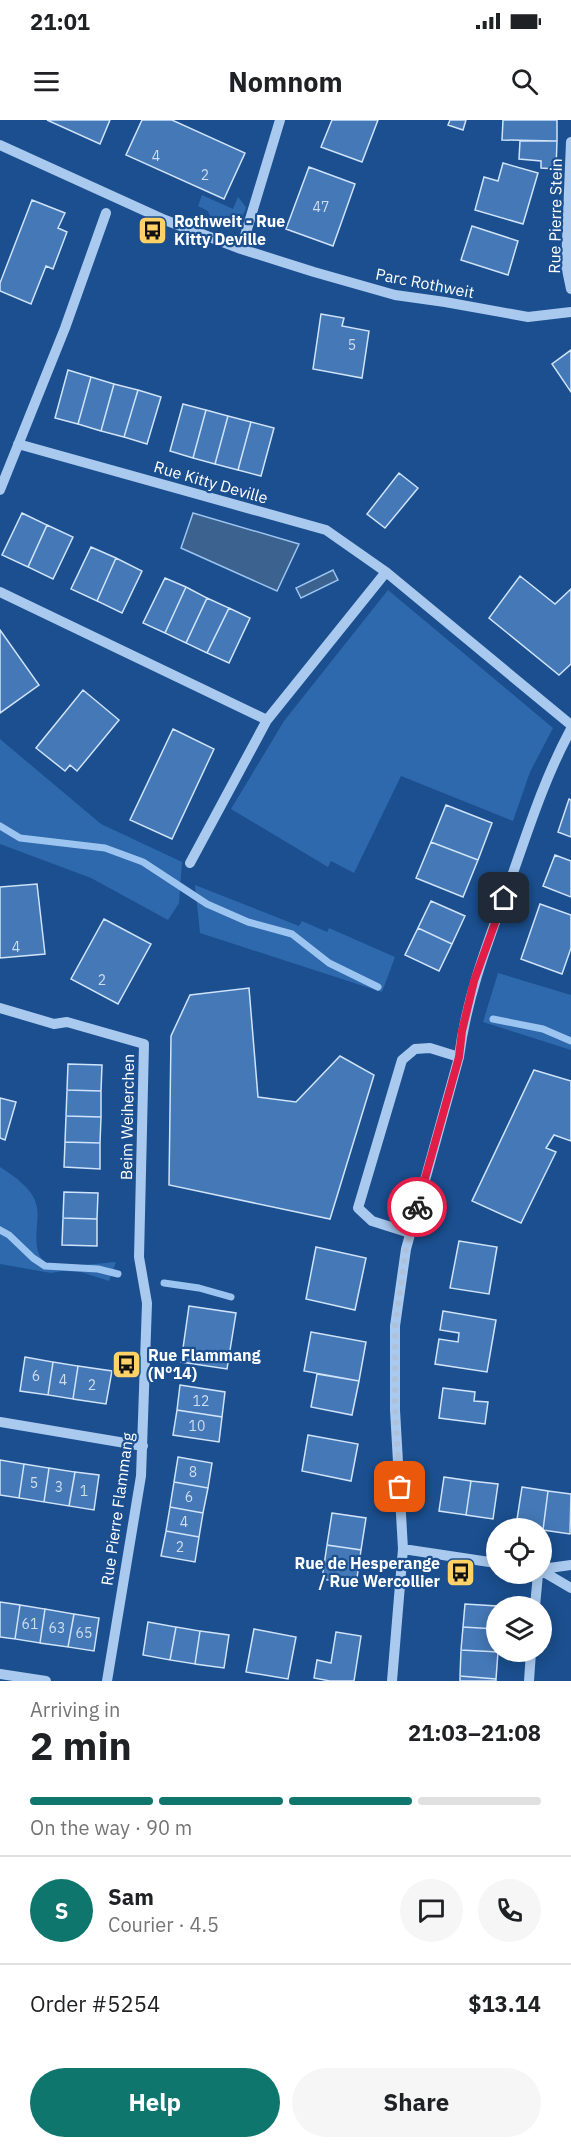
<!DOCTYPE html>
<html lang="en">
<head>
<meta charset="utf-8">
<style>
	body { margin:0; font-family:"IBM Plex Sans",sans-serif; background:#f6f6f6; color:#202124; height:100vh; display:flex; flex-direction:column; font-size:22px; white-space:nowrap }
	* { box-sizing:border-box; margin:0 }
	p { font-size:20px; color:#757577 }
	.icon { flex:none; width:33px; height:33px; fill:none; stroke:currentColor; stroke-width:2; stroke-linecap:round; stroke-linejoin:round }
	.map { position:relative; height:1561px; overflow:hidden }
	.details { display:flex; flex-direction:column; background:#fff; flex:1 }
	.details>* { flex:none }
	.tools { position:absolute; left:486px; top:1398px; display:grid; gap:12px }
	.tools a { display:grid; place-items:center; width:66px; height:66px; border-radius:50%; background:#fff; box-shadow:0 3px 15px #0003; font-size:30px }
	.pin { position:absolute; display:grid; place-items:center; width:51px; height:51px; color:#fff; margin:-26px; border-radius:12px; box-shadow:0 3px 9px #0006 }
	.courier { position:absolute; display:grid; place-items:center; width:60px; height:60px; margin:-30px; border:4px solid #e11d48; border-radius:50%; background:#fff; color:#222; box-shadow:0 2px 8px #0007 }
	.head em { font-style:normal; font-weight:700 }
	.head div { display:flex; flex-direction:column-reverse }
	.head { display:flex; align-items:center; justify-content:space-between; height:102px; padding:0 30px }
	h1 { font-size:39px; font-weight:700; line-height:45px }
	.bar { display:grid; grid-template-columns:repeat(4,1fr); gap:9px 6px; align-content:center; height:72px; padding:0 30px }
	.bar i { height:8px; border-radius:4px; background:#e0e0e0 }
	.bar .active { background:#0f766e }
	.bar p { grid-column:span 4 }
	.line { display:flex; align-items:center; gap:15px; padding:0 30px; border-top:2px solid #e0e0e0 }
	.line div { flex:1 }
	.round { display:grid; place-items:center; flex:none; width:63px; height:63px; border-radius:32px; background:#f6f6f6 }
	.primary-button { display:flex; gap:12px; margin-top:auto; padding:12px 30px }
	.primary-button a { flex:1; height:69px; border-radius:36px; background:#0f766e; color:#fff; font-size:24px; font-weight:700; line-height:69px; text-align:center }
	.primary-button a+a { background:#f6f6f6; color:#202124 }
	.status { display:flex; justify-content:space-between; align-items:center; height:42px; padding:0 30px; background:#fff; direction:ltr }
	.status svg { height:16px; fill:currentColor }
	header { display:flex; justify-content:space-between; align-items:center; height:78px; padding:0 30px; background:#fff; font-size:27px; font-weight:700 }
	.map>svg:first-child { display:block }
</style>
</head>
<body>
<div class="status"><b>21:01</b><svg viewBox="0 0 49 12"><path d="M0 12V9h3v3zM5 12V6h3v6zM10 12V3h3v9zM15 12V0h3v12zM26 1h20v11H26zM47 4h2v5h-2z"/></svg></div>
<header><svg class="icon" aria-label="menu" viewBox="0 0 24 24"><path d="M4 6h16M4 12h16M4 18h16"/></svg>Nomnom<svg class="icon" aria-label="search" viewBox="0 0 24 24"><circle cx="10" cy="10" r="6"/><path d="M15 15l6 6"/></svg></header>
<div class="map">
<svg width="571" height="1561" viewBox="0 0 571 1561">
	<rect width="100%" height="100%" fill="#1b4f8f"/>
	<path fill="#2e69ad" d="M202,75L233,89L238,77L246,87C244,98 236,102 226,107L212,102L208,91L198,86Z
		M388,470L553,608L530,652L513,701L401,656L354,753L331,741L328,747L231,689L284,601Z
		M0,619L101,704L182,742L179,783L168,800L91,758L0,724Z
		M195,765L299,806L302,801L327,812L329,808L395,837L382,872L200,813Z
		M498,853L571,875V930L483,902Z
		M0,1047C14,1056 34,1069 37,1087C40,1103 29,1133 47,1143C57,1149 102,1143 116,1142L109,1161L81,1152L62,1151L51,1153L0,1144Z"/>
	<path fill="#3c6290" stroke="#9cc4f0" stroke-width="1.5" d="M193,393L299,424L277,471L181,428Z
		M333,450L338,460L301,478L296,468Z"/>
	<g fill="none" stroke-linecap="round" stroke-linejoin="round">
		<path stroke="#9cc4f0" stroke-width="7" d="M0,706L20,718L105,728L143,742L207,784L248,802L292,814L329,843L378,867
			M493,899L543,909L571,921
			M0,1110L9,1115L33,1138L45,1146L98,1149L118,1154
			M164,1163L199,1168L231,1177"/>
	</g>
	<path fill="#4478b7" stroke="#cfe3fa" stroke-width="1.5" d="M47,0H110L100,24Z
		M142,0H172L245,33L224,79L126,35Z
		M332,0H378L362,42L321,27Z
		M450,0H466L463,10L448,5Z
		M503,0H557V21L502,20Z
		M520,21H557L556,49L541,48V41L519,39Z
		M503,43L538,53L523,104L475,90L484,57L498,61Z
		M309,47L355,64L333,126L286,109Z
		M32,80L65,93L58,108L67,112L53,149L46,146L31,184L0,171V163Z
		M472,106L518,121L508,155L461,140Z
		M321,194L344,198L342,206L369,211L362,258L313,249Z
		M571,230V272L552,244Z
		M68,250L91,257L78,304L55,298Z
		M91,257L114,264L101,311L78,304Z
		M114,264L138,270L124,317L101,311Z
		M138,270L161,277L147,324L124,317Z
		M183,284L206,290L193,338L170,331Z
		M206,290L228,296L215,344L193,338Z
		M228,296L251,302L238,350L215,344Z
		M251,302L274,308L261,356L238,350Z
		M399,353L418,368L385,408L367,394Z
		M22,393L47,405L28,447L2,435Z
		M47,405L73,417L53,459L28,447Z
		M91,427L116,438L97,481L71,469Z
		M116,438L142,451L122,493L97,481Z
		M520,456L555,484L571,469V544L559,555L489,498Z
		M165,458L186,467L165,513L143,503Z
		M186,467L207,478L186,523L165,513Z
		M207,478L229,488L207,533L186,523Z
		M229,488L250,498L229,543L207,533Z
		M0,510L39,565L0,593Z
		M83,570L119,600L77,651L70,645L65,651L36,628Z
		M173,609L214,629L172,719L130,700Z
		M569,679L571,680V717L558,712Z
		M446,685L492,703L478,740L431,722Z
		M431,722L478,740L463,777L416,758Z
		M555,735L571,741V777L543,766Z
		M37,764L45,834L0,838V767Z
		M431,781L465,796L452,824L418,808Z
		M540,784L571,795V828L562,854L521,839Z
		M104,799L151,824L118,884L71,859Z
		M418,808L452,824L439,851L405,835Z
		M249,868L258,977L296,982L340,936L374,955L330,1099L169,1065L171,916L190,875Z
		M68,944L102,945L101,971L67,970Z
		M534,950L571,961V1021L554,1015L546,1028L556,1032L521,1103L472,1081Z
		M67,970L101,971V997L66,996Z
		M0,978L16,982L5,1020L0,1018Z
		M66,996L101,997L100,1023L65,1022Z
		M65,1022L100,1023V1049L64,1047Z
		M64,1072L98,1073L97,1099L63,1098Z
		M63,1098L97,1099V1126L62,1125Z
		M459,1121L497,1127L489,1174L450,1168Z
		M316,1127L366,1138L355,1190L306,1179Z
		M189,1186L236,1193L227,1249L181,1242Z
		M443,1191L496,1200L487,1252L435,1244L439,1219L458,1222L459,1213L440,1210Z
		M311,1212L366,1222L359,1261L304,1251Z
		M25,1237L53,1242L48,1275L20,1271Z
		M53,1242L78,1246L73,1279L48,1275Z
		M78,1246L112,1251L106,1284L73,1279Z
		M317,1254L359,1261L352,1295L311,1287Z
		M180,1265L225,1272L222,1297L177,1290Z
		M443,1268L475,1272L474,1281L488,1282L485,1304L439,1298Z
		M177,1290L222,1297L219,1322L173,1315Z
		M308,1315L358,1324L351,1361L302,1351Z
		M178,1337L212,1343L208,1368L174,1362Z
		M0,1340L24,1344L19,1378L0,1375Z
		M24,1344L49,1348L44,1382L19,1378Z
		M49,1348L75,1352L69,1386L44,1382Z
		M75,1352L99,1355L94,1390L69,1386Z
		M444,1357L471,1361L466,1395L439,1391Z
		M471,1361L498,1364L493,1399L466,1395Z
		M174,1362L208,1368L203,1393L170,1387Z
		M522,1367L548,1371L543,1410L516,1406Z
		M548,1371L571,1374L570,1414L543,1410Z
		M170,1387L203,1393L199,1417L166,1411Z
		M332,1393L366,1398L361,1430L327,1425Z
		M166,1411L199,1417L195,1442L161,1436Z
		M327,1425L361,1430L356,1465L322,1459Z
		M0,1482L20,1485L15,1519L0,1517Z
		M465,1484L497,1486L496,1509L463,1507Z
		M20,1485L45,1489L40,1523L15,1519Z
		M45,1489L74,1494L68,1527L40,1523Z
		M74,1494L99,1498L94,1531L68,1527Z
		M148,1502L176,1507L170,1540L143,1535Z
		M176,1507L200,1511L195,1544L170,1540Z
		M463,1507L496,1509L498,1532L461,1530Z
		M254,1509L296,1517L288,1559L246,1552Z
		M200,1511L229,1515L224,1548L195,1544Z
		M336,1512L361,1516L354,1561H330L314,1558L317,1540L331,1543Z
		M461,1530L498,1532L496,1559L460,1556Z
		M460,1556L496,1559V1561H460Z"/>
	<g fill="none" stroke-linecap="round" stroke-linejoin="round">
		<path stroke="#a9c9ee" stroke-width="10" d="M571,22L566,145L571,169
			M0,25L165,100L241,129L314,152L395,175L445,182L528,197L571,192
			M241,129L280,0
			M18,324L326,410L386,452L571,605
			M0,370L65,208L106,93
			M0,472L267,600
			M190,743L267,600L386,452
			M0,888L54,904L67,902L144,924L139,1137L147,1183L141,1356L107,1561
			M410,1113L372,1101L358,1088L402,940L415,929L430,928L459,937
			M0,1302L143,1326
			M403,1429L496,1443
			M542,1449L571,1445
			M542,1451L571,1468
			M535,1486L538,1454
			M0,1554L46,1561
			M392,1561L403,1429L395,1290V1206L406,1129L459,937C467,873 491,814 513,753C530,704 546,655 571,609
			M529,1561L531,1532"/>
	</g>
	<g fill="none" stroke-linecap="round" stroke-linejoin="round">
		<path stroke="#afc1d8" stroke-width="6" stroke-dasharray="0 10.8" d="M400,1367L395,1290V1206L406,1129L417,1087"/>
		<path stroke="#e11d48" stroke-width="8" d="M417,1087L459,937L462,911L474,861L504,778"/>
	</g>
	<defs>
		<symbol id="bus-square" viewBox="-11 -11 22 22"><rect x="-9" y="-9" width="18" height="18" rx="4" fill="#ffd166" stroke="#1b4f8f"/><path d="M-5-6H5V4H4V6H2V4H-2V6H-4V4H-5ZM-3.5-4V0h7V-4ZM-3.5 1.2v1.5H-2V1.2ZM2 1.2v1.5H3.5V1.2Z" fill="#111"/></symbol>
	</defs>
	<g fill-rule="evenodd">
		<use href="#bus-square" x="136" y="94" width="33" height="33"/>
		<use href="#bus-square" x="110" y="1228" width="33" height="33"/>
		<use href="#bus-square" x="444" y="1436" width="33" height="33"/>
	</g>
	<g text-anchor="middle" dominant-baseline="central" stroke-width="4.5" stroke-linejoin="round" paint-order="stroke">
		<g font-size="14" fill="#d0dded">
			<text x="156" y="36">4</text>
			<text x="205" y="55">2</text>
			<text x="321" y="87">47</text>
			<text x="352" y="225">5</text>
			<text x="16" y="827">4</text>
			<text x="102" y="860">2</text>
			<text x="36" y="1256">6</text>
			<text x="63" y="1260">4</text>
			<text x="92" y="1265">2</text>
			<text x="201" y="1281">12</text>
			<text x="197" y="1306">10</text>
			<text x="193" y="1352">8</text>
			<text x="34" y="1363">5</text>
			<text x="59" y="1367">3</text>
			<text x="84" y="1371">1</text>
			<text x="189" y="1377">6</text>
			<text x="184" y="1402">4</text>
			<text x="180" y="1427">2</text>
			<text x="30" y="1504">61</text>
			<text x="57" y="1508">63</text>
			<text x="84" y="1513">65</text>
		</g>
		<g font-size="16" fill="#fff" stroke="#1b4f8f">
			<text transform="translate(555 96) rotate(-89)">Rue Pierre Stein</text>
			<text transform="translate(425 163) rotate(11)">Parc Rothweit</text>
			<text transform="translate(211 362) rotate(16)">Rue Kitty Deville</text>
			<text transform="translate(127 997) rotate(-89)">Beim Weiherchen</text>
			<text transform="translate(117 1389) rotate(-82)">Rue Pierre Flammang</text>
		</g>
		<g font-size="16" font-weight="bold" fill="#fff" stroke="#1b4f8f" text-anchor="start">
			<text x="174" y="101">Rothweit - Rue<tspan x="174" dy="18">Kitty Deville</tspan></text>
			<text x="148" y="1235">Rue Flammang<tspan x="148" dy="18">(N°14)</tspan></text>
			<text x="440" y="1443" text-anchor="end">Rue de Hesperange<tspan x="440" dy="18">/ Rue Wercollier</tspan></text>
		</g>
	</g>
</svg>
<div class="tools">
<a><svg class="icon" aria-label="locate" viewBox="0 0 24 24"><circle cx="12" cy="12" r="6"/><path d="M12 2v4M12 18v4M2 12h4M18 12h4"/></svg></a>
<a><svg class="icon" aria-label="layers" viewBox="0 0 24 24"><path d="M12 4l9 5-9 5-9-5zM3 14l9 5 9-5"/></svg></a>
</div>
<div class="pin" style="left:400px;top:1367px;background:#ea580c"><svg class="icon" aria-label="bag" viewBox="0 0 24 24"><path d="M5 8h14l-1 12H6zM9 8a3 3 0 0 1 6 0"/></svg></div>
<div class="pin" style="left:504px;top:778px;background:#1f2937"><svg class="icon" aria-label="home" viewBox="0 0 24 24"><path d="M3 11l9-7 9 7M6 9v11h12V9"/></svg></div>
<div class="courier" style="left:417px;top:1087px"><svg class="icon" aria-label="bike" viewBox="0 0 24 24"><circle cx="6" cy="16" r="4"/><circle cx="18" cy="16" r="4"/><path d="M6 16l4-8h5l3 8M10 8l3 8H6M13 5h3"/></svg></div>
</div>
<section class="details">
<div class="head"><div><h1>2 min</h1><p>Arriving in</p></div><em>21:03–21:08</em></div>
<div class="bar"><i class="active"></i><i class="active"></i><i class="active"></i><i></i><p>On the way · 90 m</p></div>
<div class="line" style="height:108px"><b class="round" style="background:#0f766e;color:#fff">S</b><div><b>Sam</b><p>Courier · 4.5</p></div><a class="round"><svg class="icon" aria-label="chat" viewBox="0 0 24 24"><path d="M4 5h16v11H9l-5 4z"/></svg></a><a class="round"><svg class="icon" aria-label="phone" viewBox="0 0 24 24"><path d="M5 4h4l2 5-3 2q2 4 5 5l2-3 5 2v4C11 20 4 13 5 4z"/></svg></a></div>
<div class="line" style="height:78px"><div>Order #5254</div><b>$13.14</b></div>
<div class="primary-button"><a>Help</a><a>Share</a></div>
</section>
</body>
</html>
